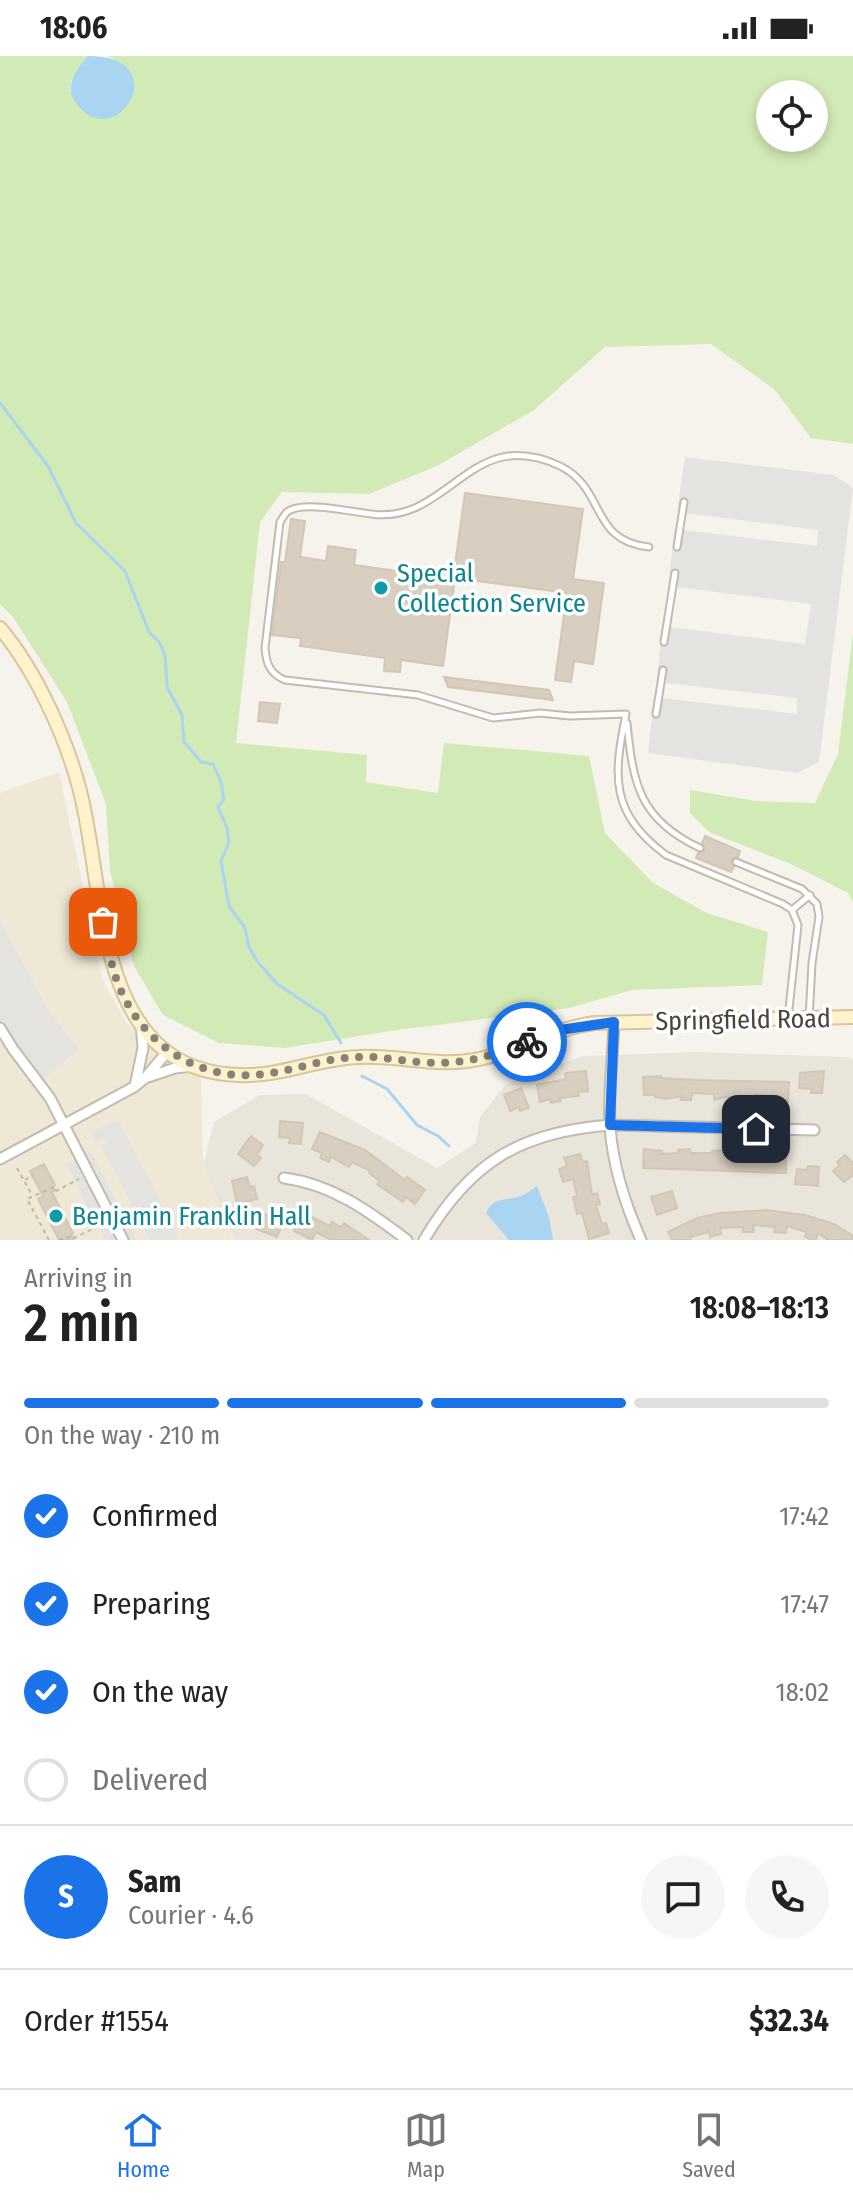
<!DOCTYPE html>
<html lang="en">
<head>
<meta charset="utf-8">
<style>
	body { margin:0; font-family:"Fira Sans Condensed",sans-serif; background:#f6f6f6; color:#222; height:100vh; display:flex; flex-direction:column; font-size:30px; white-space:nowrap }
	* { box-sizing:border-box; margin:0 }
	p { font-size:26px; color:#767676 }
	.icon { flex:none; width:44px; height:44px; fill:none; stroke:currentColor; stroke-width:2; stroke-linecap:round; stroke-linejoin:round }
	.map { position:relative; height:1184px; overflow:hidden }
	.details { display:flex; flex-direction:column; background:#fff; flex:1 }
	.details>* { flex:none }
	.fabs { position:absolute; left:756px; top:24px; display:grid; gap:16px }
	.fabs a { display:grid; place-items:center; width:72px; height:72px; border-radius:50%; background:#fff; box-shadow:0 4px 12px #0003; font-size:40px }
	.pin { position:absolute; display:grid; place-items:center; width:68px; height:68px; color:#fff; margin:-34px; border-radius:16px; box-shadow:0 4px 12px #0006 }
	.courier { position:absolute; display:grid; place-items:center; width:80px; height:80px; margin:-40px; border:6px solid #1a73e8; border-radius:50%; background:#fff; color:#222; box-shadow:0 2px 10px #0007 }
	.head em { font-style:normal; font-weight:600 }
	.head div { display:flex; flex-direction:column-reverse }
	.head { display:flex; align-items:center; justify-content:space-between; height:136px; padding:0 24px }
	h1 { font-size:52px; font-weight:600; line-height:60px }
	.bar { display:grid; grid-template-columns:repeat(4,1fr); gap:12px 8px; align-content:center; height:96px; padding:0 24px }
	.bar i { height:10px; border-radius:6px; background:#e0e0e0 }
	.bar .current { background:#1a73e8 }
	.bar p { grid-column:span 4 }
	.line { display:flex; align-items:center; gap:20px; padding:0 24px; border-top:2px solid #e0e0e0 }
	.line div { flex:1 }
	.round { display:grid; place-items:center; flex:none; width:84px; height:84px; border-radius:42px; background:#f6f6f6 }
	ol { padding:0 24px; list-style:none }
	li { display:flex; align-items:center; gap:24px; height:88px }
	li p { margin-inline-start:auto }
	li .icon { padding:8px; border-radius:50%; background:#1a73e8; color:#fff; stroke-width:4 }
	li:last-child { color:#767676 }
	li i { width:44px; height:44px; border:4px solid #e0e0e0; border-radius:50% }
	.status { display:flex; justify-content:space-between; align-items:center; height:56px; padding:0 40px; background:#fff; direction:ltr }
	.status svg { height:22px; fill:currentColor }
	.dock { display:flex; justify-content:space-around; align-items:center; height:112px; border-top:2px solid #e0e0e0; background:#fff; font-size:22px; color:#767676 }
	.dock a { display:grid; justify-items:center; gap:4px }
	.dock .current { color:#1a73e8 }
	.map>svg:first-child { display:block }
</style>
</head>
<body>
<div class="status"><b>18:06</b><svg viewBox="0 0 49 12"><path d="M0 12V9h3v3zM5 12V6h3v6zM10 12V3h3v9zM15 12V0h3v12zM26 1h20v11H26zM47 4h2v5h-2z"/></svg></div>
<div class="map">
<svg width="853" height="1184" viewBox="0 0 853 1184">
	<rect width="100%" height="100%" fill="#f6f3ec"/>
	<path fill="#eae5da" d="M696,996L848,1001L853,1004V1184H234L203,1110L214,1066L260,1039L306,1038L437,1112L476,1087L480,1061L506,1028L582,1000Z"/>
	<path fill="#efe8d6" d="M59,716L101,918L108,935L127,967L168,1002L201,1020L203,1110L233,1184H0V737Z"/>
	<path fill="#d2eab5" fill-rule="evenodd" d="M0,0H88L71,25L70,36L134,34C134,16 123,7 107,0H853V388L811,382L774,333L711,288L605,291L534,354L437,410L369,438L282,436L260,466L236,687L367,699L366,726L438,737L444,687L589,700L605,777L653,827L707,857L768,876L762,929L632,934L569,952L390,975L285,992L219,987L163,959L134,910L110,815L106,748L67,646L13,561L0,548ZM770,38H814V82H770Z
		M853,577V846L848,837L791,808L709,776L690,757V734L756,745L815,747L838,698Z"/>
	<path fill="#e5e3e0" d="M685,401L833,419L853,432L819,706L797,717L648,697L654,641L797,658V642L657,626L662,570L805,588L811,548L668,530L675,473L817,490L818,474L677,456Z
		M0,864L49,956L79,993L35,1030L0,982Z
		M118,1064L173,1169L178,1184H150L101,1089L108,1086L107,1082L95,1086L91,1076Z
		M91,1095L131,1172L136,1184H105L66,1109Z"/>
	<path fill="#a9d4f2" d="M88,0C180,0 113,105 74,44C64,28 79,11 88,0Z
		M537,1130L549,1161L553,1184H509L486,1157C493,1141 505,1145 520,1140C526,1139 532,1133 537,1130Z"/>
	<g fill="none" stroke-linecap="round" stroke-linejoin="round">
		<path stroke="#a9d4f2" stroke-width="3" d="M0,347L48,410L76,467L125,515L149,576L159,586L165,599L167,631L182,659L184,686L201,706L213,708L221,726L224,743L218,751L227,772L229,787L221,805L229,850L245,872L249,891L257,905L277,928L324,959L341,987
			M362,1020L387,1033L417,1069L438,1080L449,1090"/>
	</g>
	<path fill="#d8cfc1" stroke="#d3c7b4" stroke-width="2" d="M465,437L583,453L573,523L604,527L593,608L574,605L571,626L555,624L567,537L455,522L443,610L401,604L400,616L384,615L385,602L300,590L301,582L272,579L281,506H285L291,463L305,465L300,501L326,505L328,490L356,494L354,509L441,521L442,514L454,516Z
		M444,621L549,634L553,644L448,631Z
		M260,646L280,648L277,667L258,665Z
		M705,780L740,795L738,801L731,803L734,811L731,816L696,802L698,797L705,794L702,787Z
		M586,1015L588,1035L578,1036L579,1040L560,1042L561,1045L551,1047V1043L540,1046L537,1029L566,1023L565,1017Z
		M824,1015L822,1037H811L812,1033L799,1032L800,1017Z
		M661,1020V1022L693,1024L789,1026L788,1046H776L777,1041L755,1038V1048L745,1047V1042L725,1041L714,1044V1038L692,1037L691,1044H681L682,1040L665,1043L655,1041V1039H644L643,1021Z
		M521,1032L529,1052L520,1055L519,1051L510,1055L504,1039Z
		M280,1065L303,1067L301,1088L289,1087L290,1082L279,1081Z
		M320,1076L365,1094L405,1124L407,1121L425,1134L415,1148L406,1141L403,1146L377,1128L380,1125L369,1117L371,1115L352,1106L349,1111L331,1101L329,1106L320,1102L322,1097L312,1093Z
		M251,1080L263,1089L257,1099L261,1102L254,1110L238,1098Z
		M644,1093L662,1095V1098L678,1097V1094L690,1093V1097H712V1095L723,1094V1100L755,1098V1101H774L775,1096L786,1097V1117L643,1112Z
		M580,1098L583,1106L587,1105L592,1139L597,1137L600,1148L596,1149L602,1168L606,1167L609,1177L589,1183L582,1157L577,1158L573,1141L577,1140L573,1123L563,1126L559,1113L567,1110L564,1102Z
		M845,1099L853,1107V1119L844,1126L833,1115L840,1109L837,1106Z
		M44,1108L55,1129L53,1130L55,1134L52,1136L73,1177L71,1178L74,1184H59L38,1143L43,1140L30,1115Z
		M808,1110L819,1111L818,1130L795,1128L797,1113L807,1114Z
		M247,1121L250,1131L254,1130L257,1143L237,1148L232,1125Z
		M672,1135L677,1152L657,1159L651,1141Z
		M766,1154L805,1159L834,1168L853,1180V1184H828L818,1177L816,1184H812L805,1181L806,1176L787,1170L786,1177L774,1176L775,1171L753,1169L754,1176H743V1171L720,1172L721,1178L710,1181L709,1176L690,1181L691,1184H672L668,1176L697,1162L720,1157Z
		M263,1158L284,1164L277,1181L256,1173Z
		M301,1160L308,1163L310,1160L330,1170L332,1166L341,1171L344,1167L369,1184H331L316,1176L312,1184L294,1175Z"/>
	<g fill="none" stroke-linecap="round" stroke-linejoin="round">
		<defs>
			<path id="lane" d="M677,491L684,446
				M664,586L675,517
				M626,658L570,660L540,657L493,662L418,639L285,624C270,618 266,607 265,592L280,466C282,463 284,459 287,456C302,444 352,456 371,458C449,469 470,367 560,410C607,433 589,485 649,491
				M626,658C613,721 610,757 666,799L783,848L792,854L798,869L788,962
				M656,658L663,614
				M627,667C633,729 640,764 700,792
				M736,806L802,833L817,848L819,861L812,907L809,963
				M792,854L810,839"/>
			<path id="street" d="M614,966C613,1000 608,1037 610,1071C613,1111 625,1148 641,1184
				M0,972L13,993L50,1042L123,1184
				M148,1021L175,1012L192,1010
				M135,1030L143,992L141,966
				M0,1103L134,1031L145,1022L168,995
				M284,1122C332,1128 370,1156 407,1184
				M424,1184C470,1106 520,1076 610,1069L814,1074"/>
			<path id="secondary" d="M0,572C36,615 66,681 80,735C106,834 93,1015 239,1019C280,1021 318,1002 359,1001C400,999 438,1012 479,1003C520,995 550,973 595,967L853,961"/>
		</defs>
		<use href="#lane" stroke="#c2bbae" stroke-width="9"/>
		<use href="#street" stroke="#c2bbae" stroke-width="13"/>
		<use href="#secondary" stroke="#d6c79b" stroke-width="16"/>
		<path stroke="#c4b79f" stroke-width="2" stroke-dasharray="4 4" stroke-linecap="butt" d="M17,1112L32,1139
			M25,1124L33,1119
			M49,1184L27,1143L54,1131L56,1135L79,1123
			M59,1184L73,1180L74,1182L103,1168"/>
		<use href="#lane" stroke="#fff" stroke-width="5"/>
		<use href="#street" stroke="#fff" stroke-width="9"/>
		<use href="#secondary" stroke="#fff3cd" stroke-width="12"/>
	</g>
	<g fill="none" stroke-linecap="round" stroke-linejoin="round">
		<path stroke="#878178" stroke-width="8" stroke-dasharray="0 14.4" d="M103,866C107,886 110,906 117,925C140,987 198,1027 265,1018C297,1014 328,1001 360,1001C381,1000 401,1005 421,1006C460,1010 492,1000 527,986"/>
		<path stroke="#1a73e8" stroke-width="10" d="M527,986L560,974L614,966L610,1069L756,1073"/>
	</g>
	<g fill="#0f9aa8" stroke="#fff" stroke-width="3">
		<circle cx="381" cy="532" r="8"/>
		<circle cx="56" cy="1160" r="8"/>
	</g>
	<g text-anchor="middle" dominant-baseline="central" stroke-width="7" stroke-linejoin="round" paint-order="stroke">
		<g font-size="26" fill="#0d838f" stroke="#fff" text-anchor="start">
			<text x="397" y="517">Special<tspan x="397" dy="30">Collection Service</tspan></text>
			<text x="72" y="1160">Benjamin Franklin Hall</text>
		</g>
		<g font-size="26" fill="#4b4439" stroke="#fff">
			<text transform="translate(743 964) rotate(-1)">Springfield Road</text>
		</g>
	</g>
</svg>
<div class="fabs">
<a><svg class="icon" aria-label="locate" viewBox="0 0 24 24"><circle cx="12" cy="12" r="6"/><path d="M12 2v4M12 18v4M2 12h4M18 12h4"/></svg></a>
</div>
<div class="pin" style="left:103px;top:866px;background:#ea580c"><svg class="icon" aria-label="bag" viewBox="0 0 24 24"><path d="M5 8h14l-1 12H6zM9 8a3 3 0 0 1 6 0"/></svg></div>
<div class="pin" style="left:756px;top:1073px;background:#1f2937"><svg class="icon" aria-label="home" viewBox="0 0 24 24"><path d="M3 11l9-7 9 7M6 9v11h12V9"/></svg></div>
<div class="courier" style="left:527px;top:986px"><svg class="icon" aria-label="bike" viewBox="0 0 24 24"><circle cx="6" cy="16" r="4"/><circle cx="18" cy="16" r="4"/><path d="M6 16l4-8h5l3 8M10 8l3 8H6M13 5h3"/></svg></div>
</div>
<section class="details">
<div class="head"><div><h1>2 min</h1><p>Arriving in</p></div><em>18:08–18:13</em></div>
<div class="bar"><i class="current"></i><i class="current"></i><i class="current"></i><i></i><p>On the way · 210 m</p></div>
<ol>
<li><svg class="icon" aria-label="check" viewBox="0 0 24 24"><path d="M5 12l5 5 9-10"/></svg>Confirmed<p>17:42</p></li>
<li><svg class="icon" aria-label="check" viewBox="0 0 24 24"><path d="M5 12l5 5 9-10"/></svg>Preparing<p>17:47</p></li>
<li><svg class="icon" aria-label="check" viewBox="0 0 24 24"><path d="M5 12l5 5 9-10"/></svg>On the way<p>18:02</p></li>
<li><i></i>Delivered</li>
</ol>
<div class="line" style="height:144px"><b class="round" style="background:#1a73e8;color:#fff">S</b><div><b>Sam</b><p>Courier · 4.6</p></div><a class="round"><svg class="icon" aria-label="chat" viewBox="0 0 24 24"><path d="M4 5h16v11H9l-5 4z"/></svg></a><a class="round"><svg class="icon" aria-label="phone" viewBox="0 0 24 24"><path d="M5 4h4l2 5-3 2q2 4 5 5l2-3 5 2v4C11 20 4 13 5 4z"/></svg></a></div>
<div class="line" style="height:104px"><div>Order #1554</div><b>$32.34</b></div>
</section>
<nav class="dock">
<a class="current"><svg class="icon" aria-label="home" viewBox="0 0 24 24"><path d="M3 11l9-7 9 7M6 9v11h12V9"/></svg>Home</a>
<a><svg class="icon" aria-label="map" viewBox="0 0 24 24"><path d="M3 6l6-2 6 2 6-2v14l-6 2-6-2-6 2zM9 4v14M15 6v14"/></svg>Map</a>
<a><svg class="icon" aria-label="saved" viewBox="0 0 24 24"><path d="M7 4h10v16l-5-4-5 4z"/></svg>Saved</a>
</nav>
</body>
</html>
